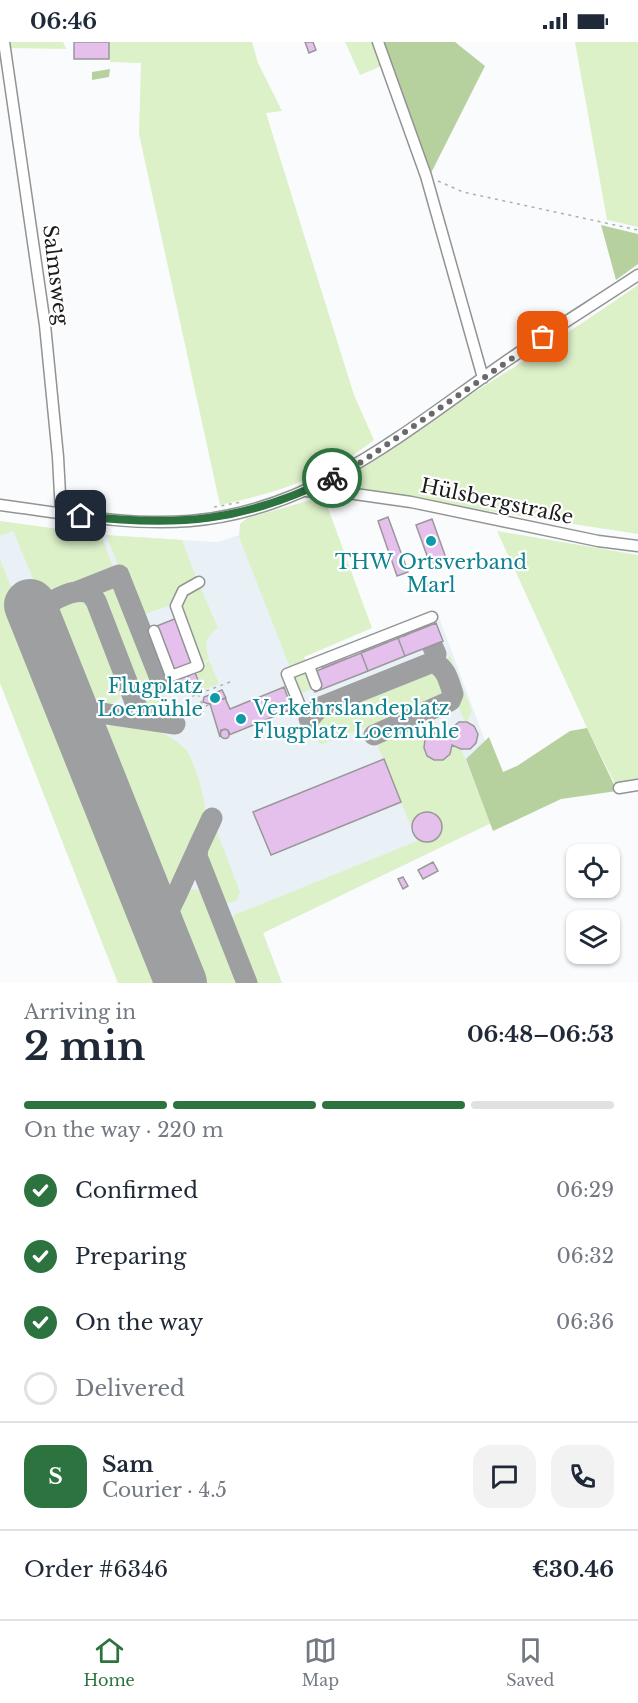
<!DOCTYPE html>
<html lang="en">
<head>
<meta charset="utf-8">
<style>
	body { margin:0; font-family:"Libre Baskerville",serif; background:#f2f2f3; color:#1f2937; height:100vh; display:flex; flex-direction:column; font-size:22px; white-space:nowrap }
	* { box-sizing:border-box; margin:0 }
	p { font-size:20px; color:#747a83 }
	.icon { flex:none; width:33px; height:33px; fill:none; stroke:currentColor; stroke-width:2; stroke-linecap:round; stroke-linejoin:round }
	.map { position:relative; height:941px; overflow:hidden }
	.panel { display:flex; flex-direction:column; background:#fff; flex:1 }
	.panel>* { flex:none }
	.fabs { position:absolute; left:566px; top:802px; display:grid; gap:12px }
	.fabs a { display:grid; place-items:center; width:54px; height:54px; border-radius:12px; background:#fff; box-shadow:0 2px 4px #0004; font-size:30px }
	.pin { position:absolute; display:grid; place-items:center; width:51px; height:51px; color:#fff; margin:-26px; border-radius:12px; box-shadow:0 3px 9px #0006 }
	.courier { position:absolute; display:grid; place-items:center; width:60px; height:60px; margin:-30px; border:4px solid #2d733f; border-radius:50%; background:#fff; color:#222; box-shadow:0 2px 8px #0007 }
	.head em { font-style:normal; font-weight:700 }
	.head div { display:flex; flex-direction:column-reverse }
	.head { display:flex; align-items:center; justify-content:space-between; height:102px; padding:0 24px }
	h1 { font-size:39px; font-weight:700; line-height:45px }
	.bar { display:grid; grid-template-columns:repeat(4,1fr); gap:9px 6px; align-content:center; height:72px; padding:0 24px }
	.bar i { height:8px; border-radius:4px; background:#e0e1e3 }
	.bar .active { background:#2d733f }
	.bar p { grid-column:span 4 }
	.line { display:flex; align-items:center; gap:15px; padding:0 24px; border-top:2px solid #e0e1e3 }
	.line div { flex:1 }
	.round { display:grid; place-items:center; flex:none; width:63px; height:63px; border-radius:18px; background:#f2f2f3 }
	ol { padding:0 24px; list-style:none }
	li { display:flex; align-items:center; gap:18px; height:66px }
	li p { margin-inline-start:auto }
	li .icon { padding:6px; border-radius:50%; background:#2d733f; color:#fff; stroke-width:4 }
	li:last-child { color:#747a83 }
	li i { width:33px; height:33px; border:3px solid #e0e1e3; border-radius:50% }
	.status { display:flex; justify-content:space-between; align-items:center; height:42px; padding:0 30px; background:#fff; direction:ltr }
	.status svg { height:16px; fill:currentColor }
	.menu { display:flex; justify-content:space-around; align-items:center; height:84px; border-top:2px solid #e0e1e3; background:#fff; font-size:16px; color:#747a83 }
	.menu a { display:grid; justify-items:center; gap:3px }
	.menu .active { color:#2d733f }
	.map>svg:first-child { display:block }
</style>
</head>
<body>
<div class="status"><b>06:46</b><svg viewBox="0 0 49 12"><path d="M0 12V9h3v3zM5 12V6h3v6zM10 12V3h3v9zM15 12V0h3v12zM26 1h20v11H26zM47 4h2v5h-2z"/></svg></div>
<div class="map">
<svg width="638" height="941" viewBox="0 0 638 941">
	<rect width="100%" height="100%" fill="#fafbfc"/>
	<path fill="#e9f1f7" d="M0,479L101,493L182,498L217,500L239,493L290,626L437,570L512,771L263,891L282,941H118L0,641Z"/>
	<path fill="#ddf1c9" d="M7,0H63L66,7L8,6Z
		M109,0H252L258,21L282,69L266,71L354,353L374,398C330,433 275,452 220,463L139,92L141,21L110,20Z
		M345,0H374L384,23L360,33Z
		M575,0H638V185L607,178Z
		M638,243V492L359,449L352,444L350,437L355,430C447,365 545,308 638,243Z
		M311,458H325L372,586L304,615L307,621L290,626L239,495L240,482L247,476Z
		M0,479L101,493L114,528L42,558L13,489L0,494Z
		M497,489L638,513V739L616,744L587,686Z
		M106,493L182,498L197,538L174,562L139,574Z
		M0,517L167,941H118L0,641Z
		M114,539H118L120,542L171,672C160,670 147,671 140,661L98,550L100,545Z
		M199,542L218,586C206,594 204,603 209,616L200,624L180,558Z
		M81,555L91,561L95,566C101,582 124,633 124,646C123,654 117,661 109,662C101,664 89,661 82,657L51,583L50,577L55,564L74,556Z
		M450,614L472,669L467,680H465L456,659C462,645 446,631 446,617Z
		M209,618L219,642L202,648L194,629Z
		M307,627L315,646L299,652L292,632Z
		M431,628L439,631L447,648V654L443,659L372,688L366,685L320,703L312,684L322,672Z
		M413,681L421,685L427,696L424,706C431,724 447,722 452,703L461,707L491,781L263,891L282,941H252L230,886L231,878L234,873L417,799L375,697Z
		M115,682C129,684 147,684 160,690C168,693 182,702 187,709C194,719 206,757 205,770C205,783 186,829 177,837C169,844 160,844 152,838L99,704C99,691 103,685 115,682Z
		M213,785L216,787L240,850L237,858L231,861L223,860L219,857L202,814L203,807Z
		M192,847L202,849L208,855L243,941H192L169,879L181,854Z"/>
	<path fill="#b7d19e" d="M384,0H455L485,24L430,133L382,1Z
		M110,27L109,35L92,38V30Z
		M601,183L638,192V222L616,238Z
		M587,686L617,749L561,757L493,789L466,717L489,695L503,730L517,724L570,689Z"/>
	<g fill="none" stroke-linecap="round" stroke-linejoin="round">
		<path stroke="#9e9fa0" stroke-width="21" d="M76,550L119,533L161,639
			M41,590L38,573C43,561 72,547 85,550C91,551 93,555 96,559L138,668L144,675L151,678
			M68,657L73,664L80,668L175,682
			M309,677L318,667L323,664L433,620L436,612L432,603
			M374,693L450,659L453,652C449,639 445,622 431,621
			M85,700C81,685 85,674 101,671
			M212,776L198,806L197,814L247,941
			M144,848C152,862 165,864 177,852L198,806
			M163,894L162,882L177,852"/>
		<path stroke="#9e9fa0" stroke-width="52" d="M30,563L181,941"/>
	</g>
	<path fill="#e6c0ed" stroke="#999899" stroke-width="1.5" d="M74,0H109V17H74Z
		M305,0H313L316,8L309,11Z
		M388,475L408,530L397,534L378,479Z
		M432,477L446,516L430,522L416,483Z
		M419,541H428L429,550L420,551Z
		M177,576L195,623L174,631L157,584Z
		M425,580L427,584L404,594L402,590Z
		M436,581L443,599L405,614L398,596Z
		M398,596L405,614L368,629L361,611Z
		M385,597L386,601L363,610L362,606Z
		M361,611L368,629L315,650L314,630Z
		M344,613L346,617L323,626L321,622Z
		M194,628L201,646L195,649L188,634V630Z
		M187,633L188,636L185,643L178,640L177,636Z
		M284,645L292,667L229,693L228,688L225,687L221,688L220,695L210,662L225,656L230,667Z
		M222,648L226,656L209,662L203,660L204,655Z
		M459,680H467L474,684L478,692L476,701L470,707H461L452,703L450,712L443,718H434L427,714L424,706L425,697L432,691H441L450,695L452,686Z
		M220.5 692a4.5 4.5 0 1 1 9 0a4.5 4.5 0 1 1-9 0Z
		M384,717L401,760L271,813L253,770Z
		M412 785a15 15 0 1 1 30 0a15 15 0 1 1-30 0Z
		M433,820L438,829L423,837L418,828Z
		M403,835L408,844L403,847L398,837Z"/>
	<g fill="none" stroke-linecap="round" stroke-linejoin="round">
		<defs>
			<path id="minor" d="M4,0L45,283L58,415L61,471
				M378,0L426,134L483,336
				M306,449L337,453L348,451L411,460L598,499L638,504
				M0,463C62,471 126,484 190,479C314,469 407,388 505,320C549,290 594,262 638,233
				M154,589L171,634L198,624L176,564L183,549L199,540
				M309,624L316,643
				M300,664L287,632L432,575
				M619,746L638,743"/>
		</defs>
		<use href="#minor" stroke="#929394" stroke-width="13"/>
		<path stroke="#aeafb0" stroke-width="1.5" stroke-dasharray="3 4.5" stroke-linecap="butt" d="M438,139L463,150L638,188
			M214,465L242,460
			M186,643L190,655L230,640
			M198,652L202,662L206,664L210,662
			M202,662L203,670"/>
		<use href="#minor" stroke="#fff" stroke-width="10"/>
	</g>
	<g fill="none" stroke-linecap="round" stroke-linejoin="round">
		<path stroke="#69696a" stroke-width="6" stroke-dasharray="0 10.8" d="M332,436L363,419L543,295"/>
		<path stroke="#2d733f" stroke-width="8" d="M81,474C177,485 244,480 332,436"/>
	</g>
	<g fill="#0f9aa8" stroke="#fff" stroke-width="2">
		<circle cx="431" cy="499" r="6"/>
		<circle cx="215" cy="656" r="6"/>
		<circle cx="241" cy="677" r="6"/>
	</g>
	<g text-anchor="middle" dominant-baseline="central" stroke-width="4.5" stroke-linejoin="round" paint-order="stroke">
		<g font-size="20" fill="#1b1b1c" stroke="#fff">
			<text transform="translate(56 233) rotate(83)">Salmsweg</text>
			<text transform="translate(497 459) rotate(12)">Hülsbergstraße</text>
		</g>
		<g font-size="20" fill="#0d838f" stroke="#fff">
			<text x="431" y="520">THW Ortsverband<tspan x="431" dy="23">Marl</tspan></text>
			<text x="203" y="644" text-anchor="end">Flugplatz<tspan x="203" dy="23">Loemühle</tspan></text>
			<text x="253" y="666" text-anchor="start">Verkehrslandeplatz<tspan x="253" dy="23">Flugplatz Loemühle</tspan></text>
		</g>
	</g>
</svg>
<div class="fabs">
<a><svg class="icon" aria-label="locate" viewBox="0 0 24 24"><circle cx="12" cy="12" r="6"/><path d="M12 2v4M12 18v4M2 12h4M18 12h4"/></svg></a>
<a><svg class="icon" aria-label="layers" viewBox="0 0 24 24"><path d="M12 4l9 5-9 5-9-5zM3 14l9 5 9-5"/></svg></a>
</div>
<div class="pin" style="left:543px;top:295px;background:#ea580c"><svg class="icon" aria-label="bag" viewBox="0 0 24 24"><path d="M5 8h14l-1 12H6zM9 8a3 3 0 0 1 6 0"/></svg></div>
<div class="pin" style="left:81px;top:474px;background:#1f2937"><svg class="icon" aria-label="home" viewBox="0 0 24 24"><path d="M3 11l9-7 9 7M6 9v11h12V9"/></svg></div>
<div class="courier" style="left:332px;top:436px"><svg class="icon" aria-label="bike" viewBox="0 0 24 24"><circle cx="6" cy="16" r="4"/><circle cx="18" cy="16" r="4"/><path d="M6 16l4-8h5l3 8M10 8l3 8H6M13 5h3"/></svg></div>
</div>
<section class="panel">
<div class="head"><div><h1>2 min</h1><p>Arriving in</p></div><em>06:48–06:53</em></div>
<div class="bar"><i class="active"></i><i class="active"></i><i class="active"></i><i></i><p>On the way · 220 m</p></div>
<ol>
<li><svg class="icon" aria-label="check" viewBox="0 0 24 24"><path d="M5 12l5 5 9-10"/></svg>Confirmed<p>06:29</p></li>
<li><svg class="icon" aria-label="check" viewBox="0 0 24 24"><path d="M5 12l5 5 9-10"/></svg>Preparing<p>06:32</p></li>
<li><svg class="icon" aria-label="check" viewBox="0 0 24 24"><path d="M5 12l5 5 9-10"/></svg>On the way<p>06:36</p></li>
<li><i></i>Delivered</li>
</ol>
<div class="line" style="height:108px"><b class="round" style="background:#2d733f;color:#fff">S</b><div><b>Sam</b><p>Courier · 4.5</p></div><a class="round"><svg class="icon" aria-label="chat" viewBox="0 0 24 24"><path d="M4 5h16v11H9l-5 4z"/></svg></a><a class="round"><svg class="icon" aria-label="phone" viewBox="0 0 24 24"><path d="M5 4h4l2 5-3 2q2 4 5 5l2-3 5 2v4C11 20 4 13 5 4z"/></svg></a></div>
<div class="line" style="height:78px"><div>Order #6346</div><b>€30.46</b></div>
</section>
<nav class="menu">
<a class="active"><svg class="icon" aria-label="home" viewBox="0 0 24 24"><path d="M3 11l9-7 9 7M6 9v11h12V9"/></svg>Home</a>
<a><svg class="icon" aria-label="map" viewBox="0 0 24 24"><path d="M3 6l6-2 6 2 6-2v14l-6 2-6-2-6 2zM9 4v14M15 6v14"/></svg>Map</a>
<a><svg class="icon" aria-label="saved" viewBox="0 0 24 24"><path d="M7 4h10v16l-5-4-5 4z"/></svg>Saved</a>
</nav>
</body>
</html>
